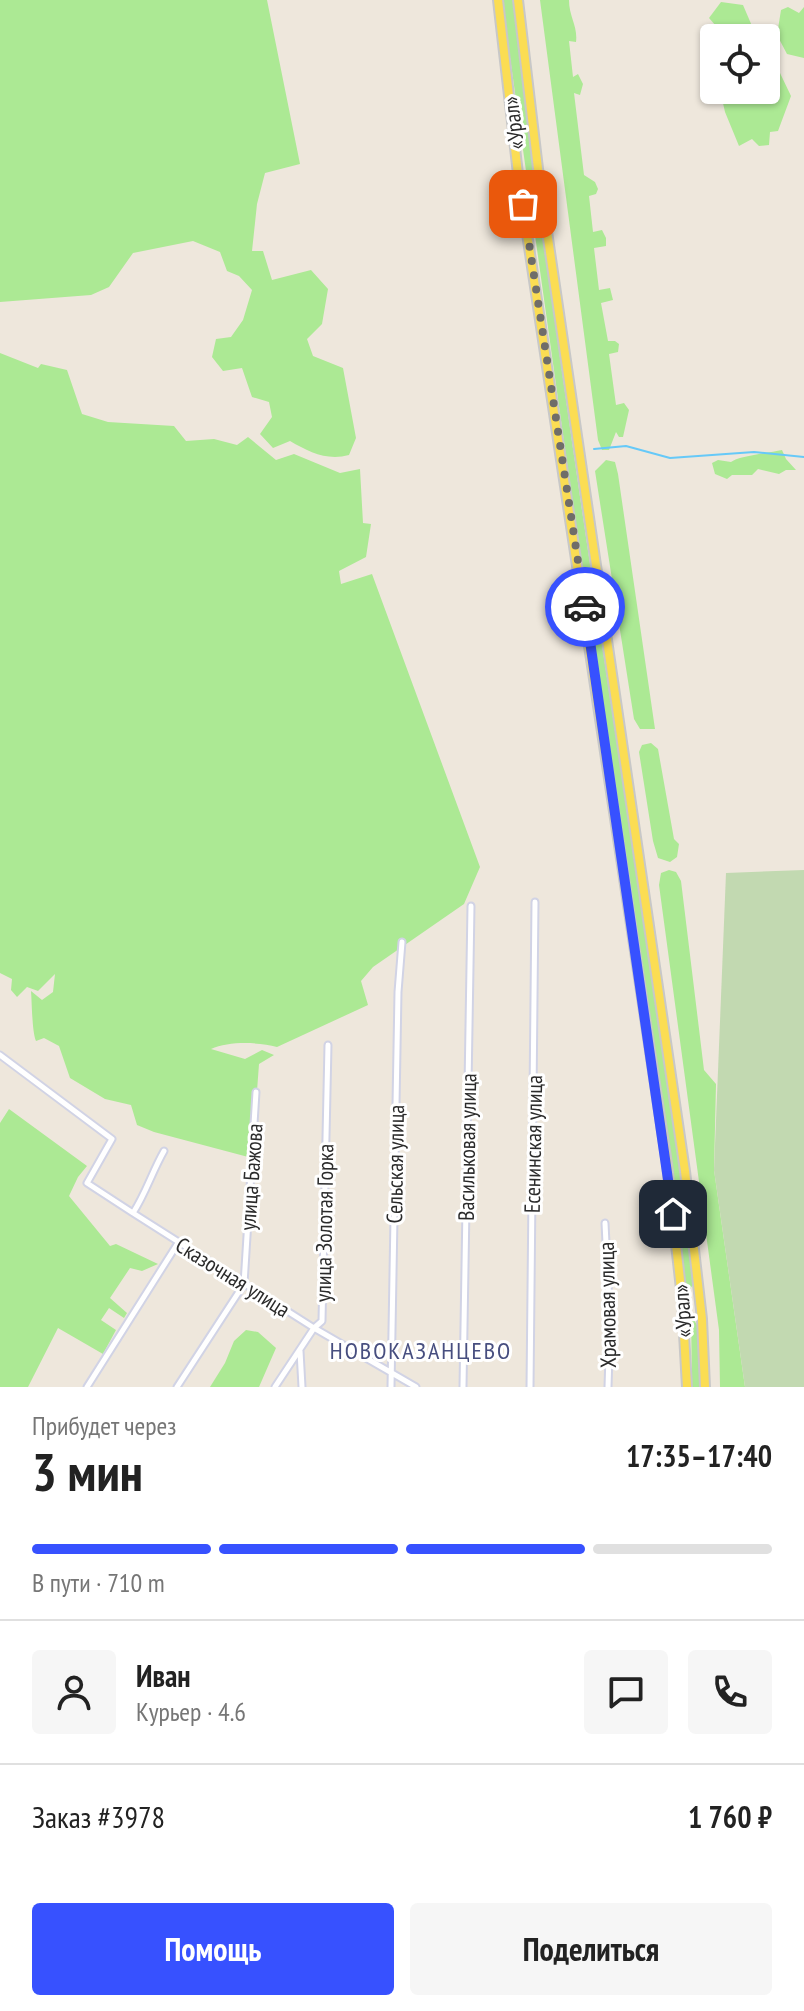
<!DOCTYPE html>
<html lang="ru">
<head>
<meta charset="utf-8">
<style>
	body { margin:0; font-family:"PT Sans Narrow",sans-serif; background:#f6f6f6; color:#222; height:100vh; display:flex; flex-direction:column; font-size:30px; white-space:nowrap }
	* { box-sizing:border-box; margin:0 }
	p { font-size:26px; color:#767676 }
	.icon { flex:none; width:44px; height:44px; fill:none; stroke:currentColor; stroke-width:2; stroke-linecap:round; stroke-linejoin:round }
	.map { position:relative; height:1387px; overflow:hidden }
	.details { display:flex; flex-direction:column; background:#fff; flex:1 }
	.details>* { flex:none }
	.tools { position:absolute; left:700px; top:24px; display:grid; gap:16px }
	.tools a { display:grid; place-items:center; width:80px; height:80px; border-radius:8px; background:#fff; box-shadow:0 2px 6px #0004; font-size:40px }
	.pin { position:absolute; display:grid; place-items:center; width:68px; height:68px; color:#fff; margin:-34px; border-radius:16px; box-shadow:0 4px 12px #0006 }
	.courier { position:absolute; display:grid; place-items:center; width:80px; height:80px; margin:-40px; border:6px solid #3751ff; border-radius:50%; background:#fff; color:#222; box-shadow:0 2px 10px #0007 }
	.head em { font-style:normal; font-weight:800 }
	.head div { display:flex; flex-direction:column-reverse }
	.head { display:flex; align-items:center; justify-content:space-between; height:136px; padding:0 32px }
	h1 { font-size:52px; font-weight:800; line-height:60px }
	.bar { display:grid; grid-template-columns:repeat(4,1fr); gap:12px 8px; align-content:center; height:96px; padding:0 32px }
	.bar i { height:10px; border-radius:6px; background:#e0e0e0 }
	.bar .active { background:#3751ff }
	.bar p { grid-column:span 4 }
	.line { display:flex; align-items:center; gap:20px; padding:0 32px; border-top:2px solid #e0e0e0 }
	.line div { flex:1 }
	.round { display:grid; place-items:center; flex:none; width:84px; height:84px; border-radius:8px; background:#f6f6f6 }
	.primary-button { display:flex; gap:16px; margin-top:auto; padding:16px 32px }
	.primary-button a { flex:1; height:92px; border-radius:8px; background:#3751ff; color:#fff; font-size:32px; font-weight:800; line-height:92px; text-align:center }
	.primary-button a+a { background:#f6f6f6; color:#222 }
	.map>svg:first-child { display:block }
</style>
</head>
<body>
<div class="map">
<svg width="804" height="1387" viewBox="0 0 804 1387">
	<rect width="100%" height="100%" fill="#eee7dc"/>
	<path fill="#ace994" d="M0,0H267L300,164L265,173L257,204L252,251H263L272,280L311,270L328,289L322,324L307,339L313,356L343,368L356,438L349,455C327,461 309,452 290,441L273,448L260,434L272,417L269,402L252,397L242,368L223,371L212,357L216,339L231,337L243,320L252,290L239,276L227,271L220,252L193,241L133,253L109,287L91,295L0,302Z
		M502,0H514C563,429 638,854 695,1282L690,1289L684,1282L663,1110L576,527Z
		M540,0H569C569,17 578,26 576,42L569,41L573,77L578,74L583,84L580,95L574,93L584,175L595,182L598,189L596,194L589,196L593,232L602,230L606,238V246L594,248L599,290L610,288L613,300L601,303L608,341H615L619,344L618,352L609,354L616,405L624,403L629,410L623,437H619L616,432L609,450H602L598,440Z
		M721,2L743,5L755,33L754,38H721L723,34L709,18Z
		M788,7L799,13L804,7V58L787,54L777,35L781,10Z
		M766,73L773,76L780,73L791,96L778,131L770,132L769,145L759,146L752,139L739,146L725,112L720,90H766Z
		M0,353L38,368L41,364L67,370L82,414L108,422L174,426L186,441L214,439L237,445L248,437L276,460L294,454L340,473L360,469L363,523L371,524L366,557L339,571L341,584L372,574L480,867L464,904L373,967L361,981L368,1005L277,1047C258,1042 229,1041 211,1049L245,1059L262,1050L274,1055L259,1064L252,1158L154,1132L137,1125L131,1105L105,1099L70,1078L59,1046L44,1038L36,1041C32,1032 32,1004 31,991L42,1000L53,992L55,974L38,991L27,987L17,997L11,990L12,979L0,973Z
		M782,450L786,459L796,470H786L779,474L758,469L752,475H732L727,479L715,474L712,463L718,460L731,462C738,456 769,453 782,450Z
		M606,460L615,462L618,474L655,729H640L634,719L595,471Z
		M651,743L658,749L674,839L679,844L677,857L670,862L658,858L653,841L639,752L642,745Z
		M669,870L676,872L681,881L704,1070L716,1084L714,1170L745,1387H720L719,1330L659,885L661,873Z
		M9,1109L87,1166L78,1177L69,1196L110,1246L116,1244L158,1264L142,1271L130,1268L110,1298L127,1313L124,1318L109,1308L101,1320L116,1330L103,1354L58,1328L28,1387H0V1123Z
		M691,1315L697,1325L700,1387H692Z
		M246,1330L258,1332L276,1348L259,1387H210L225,1363L234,1341Z"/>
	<path fill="#c2d9b1" d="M804,870V1387H745L714,1170L726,873Z"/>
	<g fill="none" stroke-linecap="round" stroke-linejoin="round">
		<path stroke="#66c9f8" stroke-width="2" d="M594,449L626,446L670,458L754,452L804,457"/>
		<defs>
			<path id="street" d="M0,1055L112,1139L87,1183L133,1213
				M164,1151C152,1172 146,1193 133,1213L314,1328L416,1387
				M605,1223L610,1324L608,1387
				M300,1351L302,1387
				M87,1387L178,1243
				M177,1387L244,1284L256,1092
				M275,1387L314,1328L322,1321L328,1045
				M391,1387L398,992L402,942
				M463,1387L471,906
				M530,1387L535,902"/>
			<path id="primary" d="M498,0L518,174L667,1164L682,1298L687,1387
				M518,0L539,177L685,1171L702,1319L705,1387"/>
		</defs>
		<use href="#street" stroke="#d1d3e5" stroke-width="9"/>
		<use href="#primary" stroke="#c8c8c8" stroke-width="12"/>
		<use href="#street" stroke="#fff" stroke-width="5"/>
		<use href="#primary" stroke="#fbdd53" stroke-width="8"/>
	</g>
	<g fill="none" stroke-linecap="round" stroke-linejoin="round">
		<path stroke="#6f6d69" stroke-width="8" stroke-dasharray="0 14.4" d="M523,204L585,607"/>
		<path stroke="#3751ff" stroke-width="10" d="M585,607L673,1214"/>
	</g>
	<g text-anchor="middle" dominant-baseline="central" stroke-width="6" stroke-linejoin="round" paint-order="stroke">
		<g font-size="22" fill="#2b2b2b" stroke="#fff">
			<text transform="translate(513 123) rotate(-97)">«Урал»</text>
			<text transform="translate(533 1144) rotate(-89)">Есенинская улица</text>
			<text transform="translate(467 1147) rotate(-89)">Васильковая улица</text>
			<text transform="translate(395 1164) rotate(-89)">Сельская улица</text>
			<text transform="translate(251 1177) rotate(-86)">улица Бажова</text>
			<text transform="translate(324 1223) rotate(-89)">улица Золотая Горка</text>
			<text transform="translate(233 1277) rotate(32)">Сказочная улица</text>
			<text transform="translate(607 1305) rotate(-91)">Храмовая улица</text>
			<text transform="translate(682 1311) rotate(-94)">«Урал»</text>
		</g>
		<g font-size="24" letter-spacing="2" fill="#474e7f" stroke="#fff">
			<text x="421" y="1350">НОВОКАЗАНЦЕВО</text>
		</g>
	</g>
</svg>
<div class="tools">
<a><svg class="icon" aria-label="locate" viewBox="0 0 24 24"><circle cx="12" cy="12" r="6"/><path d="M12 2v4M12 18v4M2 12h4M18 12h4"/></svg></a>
</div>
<div class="pin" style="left:523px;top:204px;background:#ea580c"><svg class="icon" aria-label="bag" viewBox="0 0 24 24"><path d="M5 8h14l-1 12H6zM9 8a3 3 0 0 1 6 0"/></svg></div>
<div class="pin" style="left:673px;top:1214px;background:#1f2937"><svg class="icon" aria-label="home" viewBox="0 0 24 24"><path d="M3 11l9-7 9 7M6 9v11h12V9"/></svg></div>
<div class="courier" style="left:585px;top:607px"><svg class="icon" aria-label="car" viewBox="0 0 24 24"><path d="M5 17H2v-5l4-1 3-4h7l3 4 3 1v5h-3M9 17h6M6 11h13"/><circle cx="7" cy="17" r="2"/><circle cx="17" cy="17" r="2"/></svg></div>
</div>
<section class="details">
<div class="head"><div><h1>3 мин</h1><p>Прибудет через</p></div><em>17:35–17:40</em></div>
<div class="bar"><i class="active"></i><i class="active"></i><i class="active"></i><i></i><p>В пути · 710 m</p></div>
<div class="line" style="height:144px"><a class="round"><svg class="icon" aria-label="person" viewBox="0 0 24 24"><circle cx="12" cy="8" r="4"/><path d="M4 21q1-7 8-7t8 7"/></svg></a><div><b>Иван</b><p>Курьер · 4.6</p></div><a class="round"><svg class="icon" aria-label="chat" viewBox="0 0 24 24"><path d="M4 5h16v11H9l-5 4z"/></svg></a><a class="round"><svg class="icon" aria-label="phone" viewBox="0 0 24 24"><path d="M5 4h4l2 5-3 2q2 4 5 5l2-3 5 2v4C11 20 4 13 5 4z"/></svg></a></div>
<div class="line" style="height:104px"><div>Заказ #3978</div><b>1 760 ₽</b></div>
<div class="primary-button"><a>Помощь</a><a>Поделиться</a></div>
</section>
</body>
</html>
